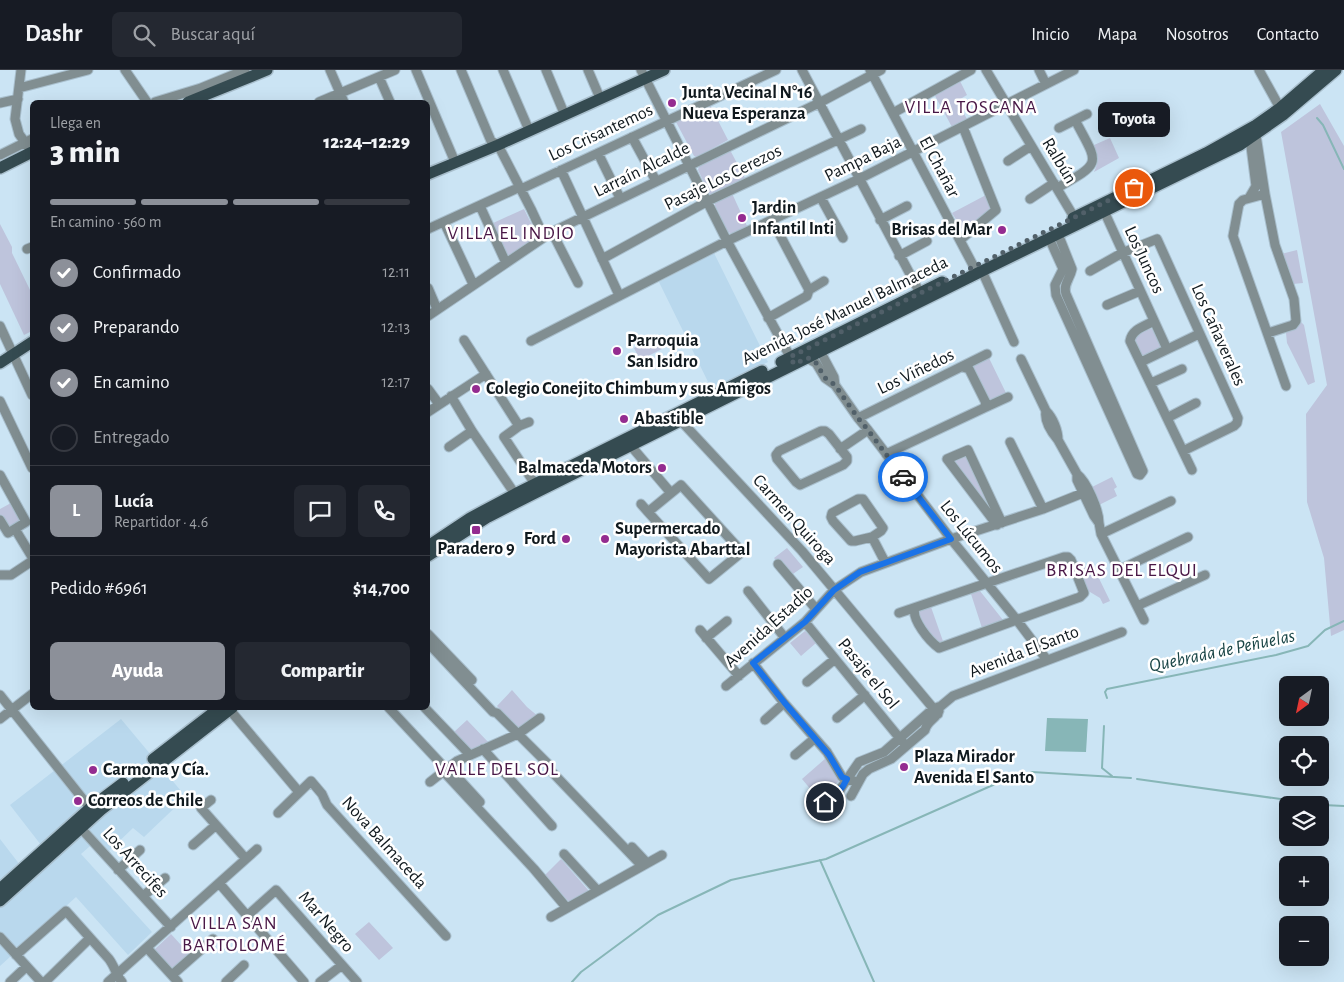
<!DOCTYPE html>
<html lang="es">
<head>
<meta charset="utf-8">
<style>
	body { margin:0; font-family:"Alegreya Sans",sans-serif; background:#242831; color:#f1f3f6; height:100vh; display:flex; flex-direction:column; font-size:19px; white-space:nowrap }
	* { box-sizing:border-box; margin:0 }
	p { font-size:16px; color:#9ea1a6 }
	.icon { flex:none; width:28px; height:28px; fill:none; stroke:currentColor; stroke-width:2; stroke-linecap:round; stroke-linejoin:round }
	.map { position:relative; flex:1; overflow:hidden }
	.panel { position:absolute; left:30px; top:30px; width:400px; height:610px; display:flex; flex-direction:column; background:#171b24; border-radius:8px; box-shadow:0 5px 20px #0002 }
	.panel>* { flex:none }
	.needle { width:32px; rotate:213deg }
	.buttons { position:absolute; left:1279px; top:606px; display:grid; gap:10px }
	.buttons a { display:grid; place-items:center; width:50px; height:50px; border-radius:8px; background:#171b24; box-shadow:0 5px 20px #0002; font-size:25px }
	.pin { position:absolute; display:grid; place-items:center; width:42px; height:42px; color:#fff; margin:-21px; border:2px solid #fff; border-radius:50%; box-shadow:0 1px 5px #0007 }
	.courier { position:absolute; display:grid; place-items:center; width:50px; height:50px; margin:-25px; border:4px solid #1a73e8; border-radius:50%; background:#fff; color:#222; box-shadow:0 1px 6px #0007 }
	.bubble { position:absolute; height:35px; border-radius:8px; background:#171b24; box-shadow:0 5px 20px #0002; font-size:16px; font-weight:800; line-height:35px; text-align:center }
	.headline em { font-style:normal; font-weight:800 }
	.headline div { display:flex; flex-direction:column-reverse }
	.headline { display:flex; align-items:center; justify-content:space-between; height:85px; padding:0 20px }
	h1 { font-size:32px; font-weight:800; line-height:38px }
	.bar { display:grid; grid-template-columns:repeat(4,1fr); gap:8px 5px; align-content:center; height:60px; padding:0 20px }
	.bar i { height:6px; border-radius:4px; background:#363941 }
	.bar .selected { background:#8c9099 }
	.bar p { grid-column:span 4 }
	.line { display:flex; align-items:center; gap:12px; padding:0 20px; border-top:1px solid #363941 }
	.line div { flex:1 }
	.round { display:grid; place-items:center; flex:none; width:52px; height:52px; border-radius:8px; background:#242831 }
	ol { padding:0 20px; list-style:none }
	li { display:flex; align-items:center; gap:15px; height:55px }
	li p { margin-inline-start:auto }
	li .icon { padding:5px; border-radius:50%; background:#8c9099; color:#fff; stroke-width:4 }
	li:last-child { color:#9ea1a6 }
	li i { width:28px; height:28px; border:2px solid #363941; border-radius:50% }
	.button { display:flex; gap:10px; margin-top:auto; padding:10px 20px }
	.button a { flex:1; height:58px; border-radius:8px; background:#8c9099; color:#fff; font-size:20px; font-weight:800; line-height:58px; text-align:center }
	.button a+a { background:#242831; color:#f1f3f6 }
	header { display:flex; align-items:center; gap:30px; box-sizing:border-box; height:70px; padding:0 25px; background:#171b24; border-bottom:1px solid #363941 }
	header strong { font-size:24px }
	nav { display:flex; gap:28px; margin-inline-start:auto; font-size:18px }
	.search { width:350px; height:45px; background:#242831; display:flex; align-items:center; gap:12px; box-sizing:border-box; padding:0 18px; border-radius:8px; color:#9ea1a6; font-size:19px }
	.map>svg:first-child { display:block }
</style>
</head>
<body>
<header>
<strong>Dashr</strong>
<div class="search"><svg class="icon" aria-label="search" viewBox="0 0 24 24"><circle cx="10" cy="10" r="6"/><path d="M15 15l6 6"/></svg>Buscar aquí</div>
<nav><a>Inicio</a><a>Mapa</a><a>Nosotros</a><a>Contacto</a></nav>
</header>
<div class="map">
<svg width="1344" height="912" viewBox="0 0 1344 912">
	<rect width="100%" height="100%" fill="#cbe4f4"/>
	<path fill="#b9d8ed" d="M714,183L768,292L712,320L659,212Z
		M121,649L186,727L144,767L133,758L109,781L98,769L81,784L152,862L128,885L76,827L0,896V769L20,795L41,775L10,735Z"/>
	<path fill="#bec4dc" d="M960,11L967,25L957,31L967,49L952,57L934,24Z
		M1320,34L1344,76V560L1331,566L1324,488L1307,432L1306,344L1327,315L1281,62Z
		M710,35L728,70L697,87L694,86L676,52Z
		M1110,68L1119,88L1094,102C1099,92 1098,86 1094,75Z
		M730,80L746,110L730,119L747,156L732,164L728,162L698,100L699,96Z
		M986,125L993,140L965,164L952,143Z
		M524,139L538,167L507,188L491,154Z
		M0,154L12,177V183L32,224V261L24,265L0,214Z
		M1297,180L1303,213L1293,214L1281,184Z
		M1300,251L1304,255L1315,312L1308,315L1287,273L1286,263L1295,258Z
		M1148,259H1152L1162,279L1144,289L1132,270L1133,266Z
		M656,267L662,279L640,290L634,278Z
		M988,286L1007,325L991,332L971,294Z
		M967,383L996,449L952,391Z
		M1112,407L1117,417L1114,419L1117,426L1099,435L1090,418Z
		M11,433L22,451L9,459L0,445V439Z
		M787,478L803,497L790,506L774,488Z
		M1092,494L1110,531L1103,534L1100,528L1085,519L1077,500Z
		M980,521L1003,550L982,558L971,524Z
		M931,537L944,574L939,575L916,547L917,541Z
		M805,561L816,573L801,586L790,573Z
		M512,620L527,637L539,647L520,660L497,636Z
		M467,650L490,674L473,681L454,662Z
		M826,688L839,711L829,721L817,727L802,709Z
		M561,789L589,821L569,832L545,805Z
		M369,852L393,878L379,890L355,864Z
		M171,864L191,886L173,901L154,880Z"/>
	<path fill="#87b6b7" d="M1047,648L1088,649L1086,682L1045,681Z"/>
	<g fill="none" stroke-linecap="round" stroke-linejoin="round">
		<path stroke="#87b6b7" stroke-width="2" d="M1317,48L1323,55L1344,99
			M1107,628L1105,622L1107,619L1276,585L1308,576L1325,560L1344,551
			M1104,656L1102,698L1112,706
			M1137,709L1323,735L1344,736
			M820,790L874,912
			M572,912L581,902L658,845L731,810L826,789L1002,711L1032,702L1131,708"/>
		<defs>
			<path id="minor" d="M21,0L15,49L19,64L32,82
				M125,0L147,32
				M330,0L344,32
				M416,0L455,92
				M461,0L491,71L498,75L531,139L544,167
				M503,0L529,60
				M546,0L564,43
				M588,0L600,28
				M641,0L727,171L793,292
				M802,0L920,223
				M870,0L974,197L973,203L968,208
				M986,0L1074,147
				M1039,0L1046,14
				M1259,0L1280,38
				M379,7L390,32
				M19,18L88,0
				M155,32L201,18L245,0
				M319,32L395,0
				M0,33L18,29
				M893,43L971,0
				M1059,58L1087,44
				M1256,65L1265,124L1275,175L1294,229L1296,251L1293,255L1268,263
				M632,67L656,111
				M598,83L620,128
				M0,85L32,69
				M1008,91L1031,76
				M561,100L619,225
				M1057,118C1103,92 1099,95 1075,50
				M521,119L776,0
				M1265,124L1243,130L1239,134L1233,166L1286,316
				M821,128L843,168
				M1249,128L1256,116L1250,69
				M1030,129L1054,113
				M480,136L506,193
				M1104,141L1167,279
				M772,150L809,220
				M880,150L907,136
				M444,152L473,214
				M428,159L520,117
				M552,162L578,213
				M1049,168L1063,199L1055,215L1056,225L1137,404L1140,405L1143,401L1066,224C1063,214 1070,209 1072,199L1058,164
				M960,170L996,140L963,57
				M27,179L32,177
				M899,186L927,171
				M602,189L708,131L861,59
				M982,201L1014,272
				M1090,201L1122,183L1157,169L1238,348L1237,353L1234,356L1183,381
				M428,218L437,239
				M1107,235L1140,221
				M428,246L552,162L819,33L881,0
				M768,248L807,226L809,220L824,211
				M1154,251C1145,256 1132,259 1130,271L1192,400
				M0,256L32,325
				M464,270L519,356
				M531,271L727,171L859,109L1074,0
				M818,277L834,307L835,315
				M807,288L816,293L825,308L835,315L858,348L868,360L951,469L1016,549L1047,590
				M1021,289L1046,341C1053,348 1058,360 1058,370C1052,363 1044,351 1046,341
				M1141,292L1199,264
				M1151,313L1182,299
				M428,319L439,334
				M451,326L472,361L515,424
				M0,331L32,398
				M984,338L1008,327
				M428,342L486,304
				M858,348L987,284
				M1167,348L1196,333
				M681,351L802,481L938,644
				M529,352L519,356L504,367L535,414
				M821,361H825L829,364L847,387V391L843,395L800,415L796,412L777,389L776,385L779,381Z
				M1058,370L1077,404V410L1094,446L1099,453C1099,440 1087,412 1077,404
				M1010,372L1043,439
				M631,376L671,423
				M449,377L472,361
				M840,379L868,360
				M886,384L984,338L986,333L969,299L963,297
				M0,405L26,452L8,463L0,450
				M641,434L648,442L709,509L742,482L681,415L648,442
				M1099,453L1101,464L1144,550
				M997,455L947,389L968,380L1002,453
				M15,459L32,487
				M1101,464L1171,431
				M872,467L855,471H851L833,451L831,447L832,443L858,429H863L883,458L881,461L872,467L885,492
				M778,494L816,539
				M1119,500L1188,467
				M0,505H11L32,491
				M748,521L785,568
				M1137,536L1205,505
				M899,543L1064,487H1068L1071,490L1084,523L1080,527L939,578C929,571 911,549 915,538
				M805,552L906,676
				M700,560L739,606
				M428,564L472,610
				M706,568L727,551
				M428,573L493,642L497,643L550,696L551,701L642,796
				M753,593L784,633L827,682L842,707L857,712
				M807,612L835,589
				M726,616L805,552L834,520L861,502L951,469L1043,439L1083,423
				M0,625L90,738
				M389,638L446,699
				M425,638L470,685
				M229,639L299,722
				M837,648L865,625
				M0,649L32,624
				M765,650L784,633
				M483,679L552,756
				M795,685L814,669
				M448,697L480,732
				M443,701L534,799L566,837
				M430,712L457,691L518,664L540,648
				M851,726L863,704L869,699L891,689L925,660C927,651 936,649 939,641
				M211,730L201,738L246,789
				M825,732L837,724L859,692L884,682L933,639L941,636L953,626L1122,562
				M278,743L311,711L322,724L327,735L446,866
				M77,754L171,857
				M193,775L216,755
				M632,777L647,793
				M564,784L597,820
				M118,800L140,780
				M219,813L304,912
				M143,826L165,808
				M247,846L276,820L357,912
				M551,847L662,785
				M0,867L41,912
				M147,878L178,912
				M16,885L66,841L109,889C115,897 116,905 122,912
				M172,905L213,869
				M10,912L26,897
				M45,912L90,868
				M108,912L257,779
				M226,912L244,895
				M320,912L342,895"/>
			<path id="major" d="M188,32L267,0
				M0,98L32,82
				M428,104L498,75L664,0
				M1073,148L1206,83L1256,55L1280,38L1324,0
				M781,292L942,212
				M0,293L32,272
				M428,476L470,448L515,424L762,301
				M428,486L488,447L539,421L986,199L1240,75L1283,45L1336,0
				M153,689L219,638
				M0,819L90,738L123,713
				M0,831L101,740L232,638"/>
		</defs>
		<use href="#minor" stroke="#a9bfcd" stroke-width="11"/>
		<use href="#major" stroke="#a9bfcd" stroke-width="14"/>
		<use href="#minor" stroke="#818e91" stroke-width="9"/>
		<use href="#major" stroke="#354b51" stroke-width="11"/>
	</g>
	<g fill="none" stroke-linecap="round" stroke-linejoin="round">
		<path stroke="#516069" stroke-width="5" stroke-dasharray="0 9" d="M903,407L868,360L858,348L835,315L825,308L816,293L808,288L794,294L790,287L1134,118"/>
		<path stroke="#1a73e8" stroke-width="6" d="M825,732C836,725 842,720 847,709L842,707L829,685L784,632L753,593L805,552L834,520L860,502L951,469L903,407"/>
	</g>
	<g fill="#942c90" stroke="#fff" stroke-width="2">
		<circle cx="672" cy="33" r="5"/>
		<circle cx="742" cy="148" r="5"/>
		<circle cx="1002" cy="160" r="5"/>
		<circle cx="617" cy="281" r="5"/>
		<circle cx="476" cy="319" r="5"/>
		<circle cx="624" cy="349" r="5"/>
		<circle cx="662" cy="398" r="5"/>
		<rect x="471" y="455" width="10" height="10" rx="2.5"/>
		<circle cx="566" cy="469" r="5"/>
		<circle cx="605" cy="469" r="5"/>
		<circle cx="904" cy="697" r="5"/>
		<circle cx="93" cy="700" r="5"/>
		<circle cx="78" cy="731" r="5"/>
	</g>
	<g text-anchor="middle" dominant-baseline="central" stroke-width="5" stroke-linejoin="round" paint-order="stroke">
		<g font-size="18" font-weight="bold" fill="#10191e" stroke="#fff" text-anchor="start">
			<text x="682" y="23">Junta Vecinal N°16<tspan x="682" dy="21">Nueva Esperanza</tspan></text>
			<text x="752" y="138">Jardin<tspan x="752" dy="21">Infantil Inti</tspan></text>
			<text x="992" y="160" text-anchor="end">Brisas del Mar</text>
			<text x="627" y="271">Parroquia<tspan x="627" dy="21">San Isidro</tspan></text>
			<text x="486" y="319">Colegio Conejito Chimbum y sus Amigos</text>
			<text x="634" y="349">Abastible</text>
			<text x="652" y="398" text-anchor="end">Balmaceda Motors</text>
			<text x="615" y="459">Supermercado<tspan x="615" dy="21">Mayorista Abarttal</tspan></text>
			<text x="556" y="469" text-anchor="end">Ford</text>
			<text x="476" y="479" text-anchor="middle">Paradero 9</text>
			<text x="914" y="687">Plaza Mirador<tspan x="914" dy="21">Avenida El Santo</tspan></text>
			<text x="103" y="700">Carmona y Cía.</text>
			<text x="88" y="731">Correos de Chile</text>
		</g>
		<g font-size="18" fill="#10191e" stroke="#fff">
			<text transform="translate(601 63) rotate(-25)">Los Crisantemos</text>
			<text transform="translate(863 89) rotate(-26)">Pampa Baja</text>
			<text transform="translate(1059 91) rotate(59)">Ralbún</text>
			<text transform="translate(939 97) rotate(62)">El Chañar</text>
			<text transform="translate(642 100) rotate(-26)">Larraín Alcalde</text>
			<text transform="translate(723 108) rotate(-26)">Pasaje Los Cerezos</text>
			<text transform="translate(1144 190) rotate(65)">Los Juncos</text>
			<text transform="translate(845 241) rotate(-26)">Avenida José Manuel Balmaceda</text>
			<text transform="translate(1218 265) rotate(66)">Los Cañaverales</text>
			<text transform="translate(916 302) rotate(-26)">Los Viñedos</text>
			<text transform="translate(794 450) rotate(48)">Carmen Quiroga</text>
			<text transform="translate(971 467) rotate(51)">Los Lúcumos</text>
			<text transform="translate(769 557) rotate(-42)">Avenida Estadio</text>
			<text transform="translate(1024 582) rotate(-21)">Avenida El Santo</text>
			<text transform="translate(868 604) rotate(51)">Pasaje el Sol</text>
			<text transform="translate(384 773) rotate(48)">Nova Balmaceda</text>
			<text transform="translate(135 793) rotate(48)">Los Arrecifes</text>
			<text transform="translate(326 852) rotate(49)">Mar Negro</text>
		</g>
		<g font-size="19" letter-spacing="1" fill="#481746" stroke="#fff">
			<text x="971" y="37">VILLA TOSCANA</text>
			<text x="511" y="163">VILLA EL INDIO</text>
			<text x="1122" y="500">BRISAS DEL ELQUI</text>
			<text x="497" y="699">VALLE DEL SOL</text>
			<text x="234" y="853">VILLA SAN<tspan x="234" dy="22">BARTOLOMÉ</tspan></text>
		</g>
		<g font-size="19" font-style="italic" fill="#194546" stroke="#fff">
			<text transform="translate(1222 581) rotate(-12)">Quebrada de Peñuelas</text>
		</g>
	</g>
</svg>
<div class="buttons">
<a><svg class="needle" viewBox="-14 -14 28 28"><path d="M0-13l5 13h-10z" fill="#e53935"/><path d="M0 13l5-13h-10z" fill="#9ea1a6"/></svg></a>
<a><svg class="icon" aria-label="locate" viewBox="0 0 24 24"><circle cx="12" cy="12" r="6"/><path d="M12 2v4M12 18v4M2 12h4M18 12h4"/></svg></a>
<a><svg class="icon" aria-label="layers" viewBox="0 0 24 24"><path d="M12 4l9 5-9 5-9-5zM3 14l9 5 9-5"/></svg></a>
<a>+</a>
<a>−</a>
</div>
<div class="pin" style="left:1134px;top:118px;background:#ea580c"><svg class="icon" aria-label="bag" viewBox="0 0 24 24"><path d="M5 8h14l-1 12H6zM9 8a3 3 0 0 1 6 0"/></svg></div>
<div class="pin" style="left:825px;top:732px;background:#1f2937"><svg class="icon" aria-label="home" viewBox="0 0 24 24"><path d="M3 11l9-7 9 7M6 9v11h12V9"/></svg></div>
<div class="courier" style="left:903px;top:407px"><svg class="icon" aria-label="car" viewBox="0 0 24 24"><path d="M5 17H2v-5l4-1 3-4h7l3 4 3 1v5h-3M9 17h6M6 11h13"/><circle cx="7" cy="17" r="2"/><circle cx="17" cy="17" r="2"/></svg></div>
<div class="bubble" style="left:1098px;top:32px;width:72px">Toyota</div>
<section class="panel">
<div class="headline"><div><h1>3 min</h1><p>Llega en</p></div><em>12:24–12:29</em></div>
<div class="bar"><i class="selected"></i><i class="selected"></i><i class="selected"></i><i></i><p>En camino · 560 m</p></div>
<ol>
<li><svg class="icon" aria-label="check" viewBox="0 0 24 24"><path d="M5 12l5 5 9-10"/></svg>Confirmado<p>12:11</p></li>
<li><svg class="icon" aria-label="check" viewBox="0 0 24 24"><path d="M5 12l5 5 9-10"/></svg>Preparando<p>12:13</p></li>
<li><svg class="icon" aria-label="check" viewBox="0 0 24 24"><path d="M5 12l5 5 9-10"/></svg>En camino<p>12:17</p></li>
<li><i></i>Entregado</li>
</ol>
<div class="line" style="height:90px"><b class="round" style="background:#8c9099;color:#fff">L</b><div><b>Lucía</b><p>Repartidor · 4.6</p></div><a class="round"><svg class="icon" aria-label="chat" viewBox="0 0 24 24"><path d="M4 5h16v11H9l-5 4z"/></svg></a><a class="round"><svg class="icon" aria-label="phone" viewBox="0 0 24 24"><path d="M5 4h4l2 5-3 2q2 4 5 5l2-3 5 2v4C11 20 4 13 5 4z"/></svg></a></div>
<div class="line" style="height:65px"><div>Pedido #6961</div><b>$14,700</b></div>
<div class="button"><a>Ayuda</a><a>Compartir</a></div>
</section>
</div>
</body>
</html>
